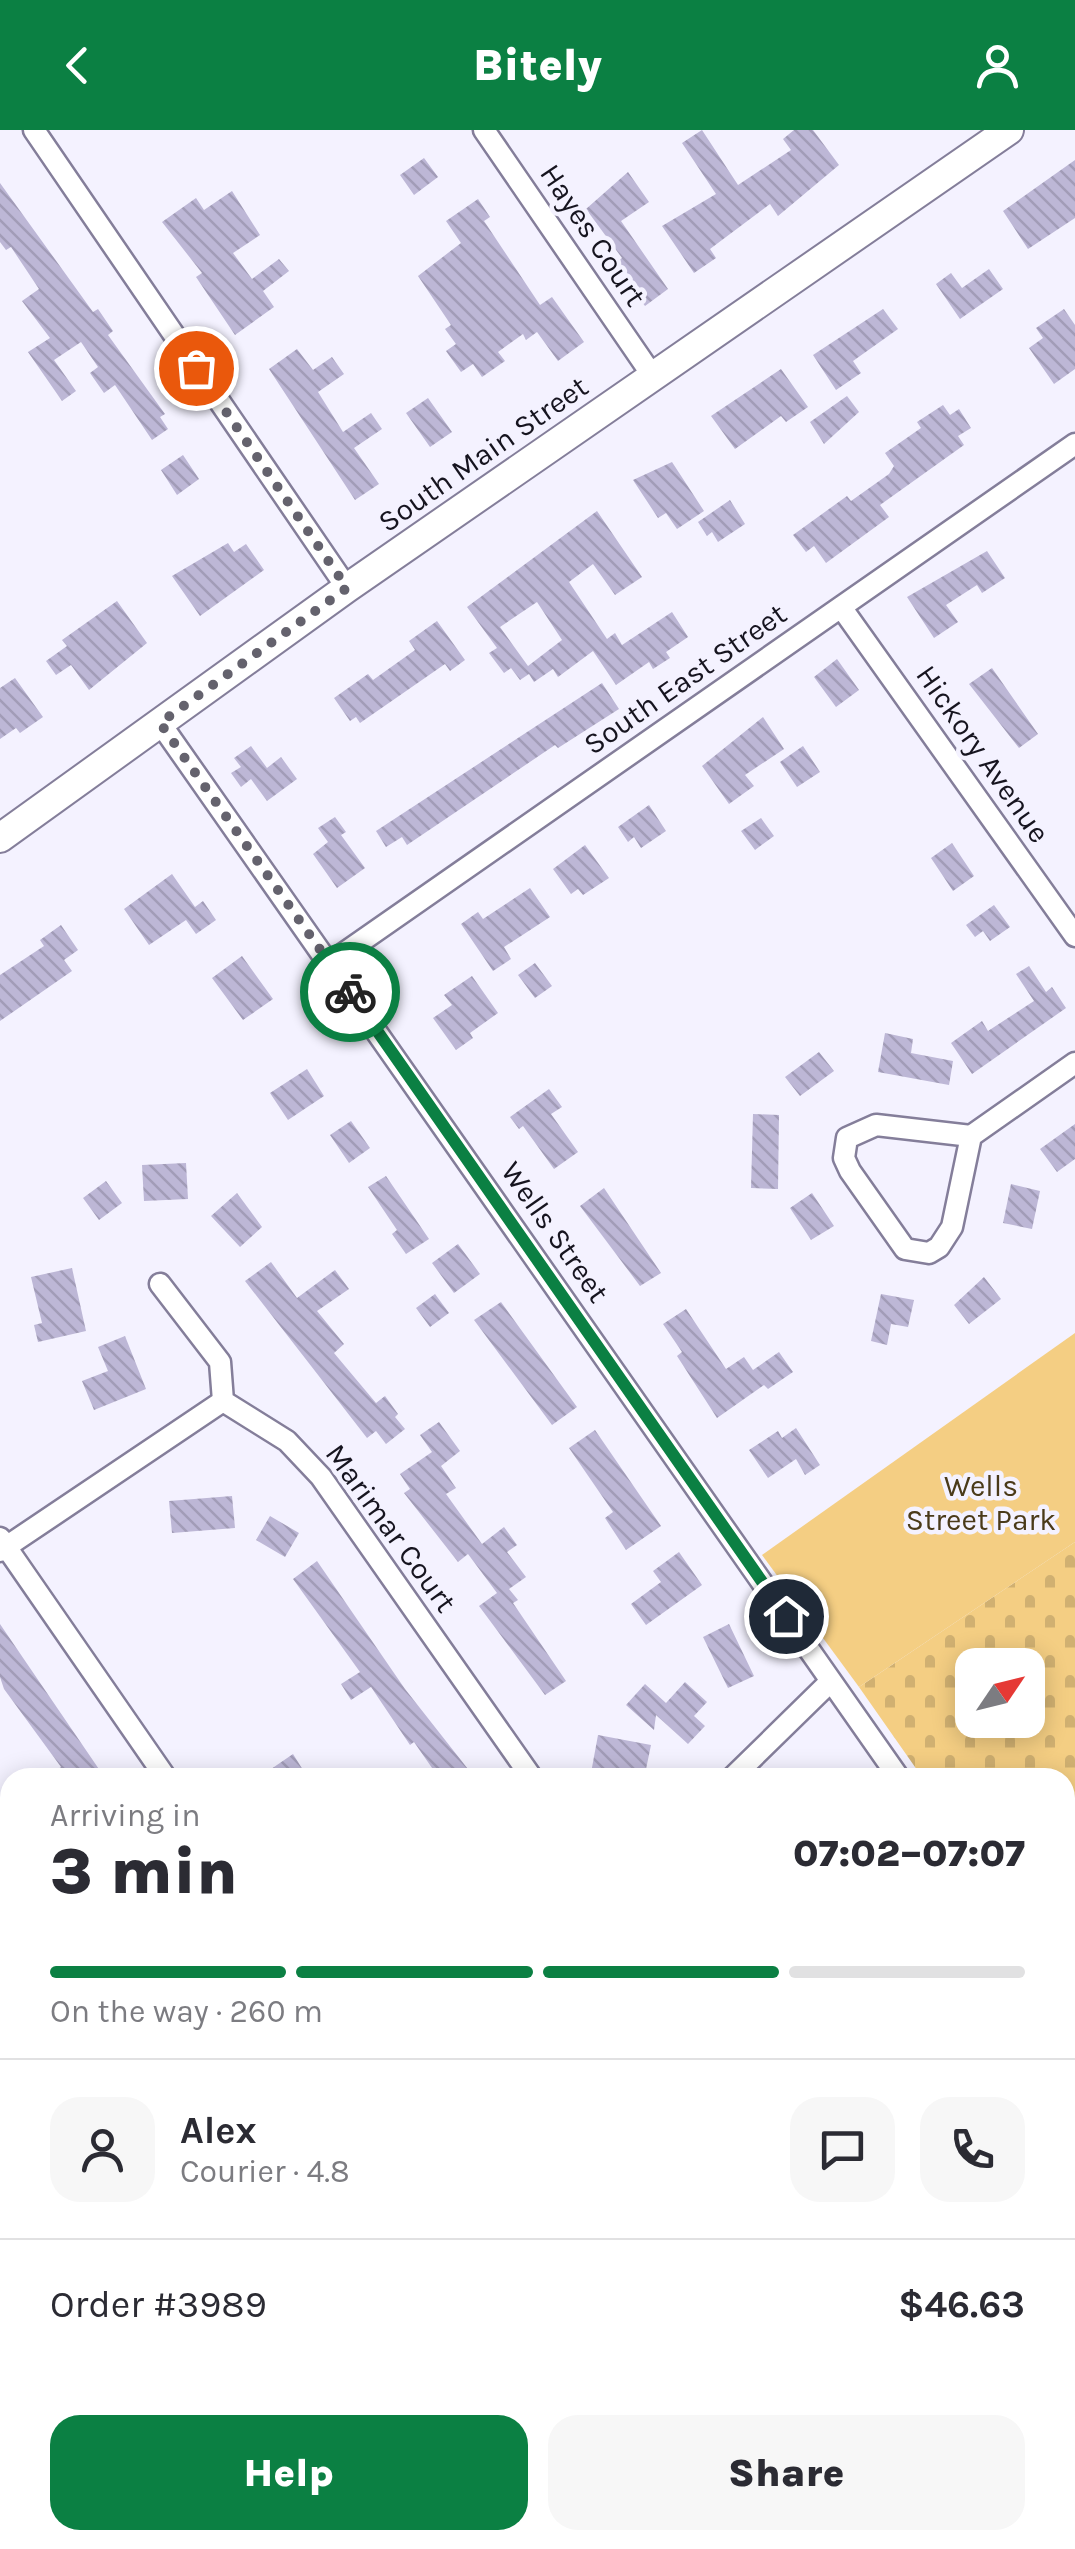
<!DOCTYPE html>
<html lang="en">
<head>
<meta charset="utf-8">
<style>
	body { margin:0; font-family:Karla,sans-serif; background:#f7f7f7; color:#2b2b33; height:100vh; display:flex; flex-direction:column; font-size:38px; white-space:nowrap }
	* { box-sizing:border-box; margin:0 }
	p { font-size:32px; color:#7c7c81 }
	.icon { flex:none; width:55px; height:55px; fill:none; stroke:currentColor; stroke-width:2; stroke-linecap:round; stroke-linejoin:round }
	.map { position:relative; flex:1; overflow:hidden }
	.details { position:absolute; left:0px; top:1638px; width:1075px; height:782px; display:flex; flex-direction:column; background:#fff; border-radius:30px 30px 0 0; box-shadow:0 5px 25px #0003 }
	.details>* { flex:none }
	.needle { width:65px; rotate:55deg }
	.controls { position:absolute; left:955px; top:1518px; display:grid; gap:20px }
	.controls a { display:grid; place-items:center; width:90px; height:90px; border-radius:20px; background:#fff; box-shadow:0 5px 25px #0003; font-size:50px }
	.pin { position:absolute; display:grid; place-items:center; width:85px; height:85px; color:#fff; margin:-42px; border:5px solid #fff; border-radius:50%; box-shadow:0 2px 10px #0007 }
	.courier { position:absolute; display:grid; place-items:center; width:100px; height:100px; margin:-50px; border:8px solid #0b8043; border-radius:50%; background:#fff; color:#222; box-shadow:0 2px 12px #0007 }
	.overview em { font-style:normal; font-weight:800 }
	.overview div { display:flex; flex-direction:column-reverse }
	.overview { display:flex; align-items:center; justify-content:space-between; height:170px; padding:0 50px }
	h1 { font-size:65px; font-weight:800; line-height:75px }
	.bar { display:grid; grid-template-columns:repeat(4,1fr); gap:15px 10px; align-content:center; height:120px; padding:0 50px }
	.bar i { height:12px; border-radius:8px; background:#e1e1e2 }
	.bar .active { background:#0b8043 }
	.bar p { grid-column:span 4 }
	.line { display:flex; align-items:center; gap:25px; padding:0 50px; border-top:2px solid #e1e1e2 }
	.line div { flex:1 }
	.round { display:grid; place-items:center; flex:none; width:105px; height:105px; border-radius:30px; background:#f7f7f7 }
	.cta { display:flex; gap:20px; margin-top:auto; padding:20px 50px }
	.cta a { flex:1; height:115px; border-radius:30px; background:#0b8043; color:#fff; font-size:40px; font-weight:800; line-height:115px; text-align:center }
	.cta a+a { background:#f7f7f7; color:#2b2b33 }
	header { display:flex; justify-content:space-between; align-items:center; height:130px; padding:0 50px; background:#0b8043; color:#fff; font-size:45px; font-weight:800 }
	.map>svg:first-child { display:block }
</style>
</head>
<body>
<header><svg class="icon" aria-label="back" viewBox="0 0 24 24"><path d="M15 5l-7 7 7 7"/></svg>Bitely<svg class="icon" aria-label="person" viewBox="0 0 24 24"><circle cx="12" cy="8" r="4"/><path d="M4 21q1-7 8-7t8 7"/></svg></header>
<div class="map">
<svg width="1075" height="2419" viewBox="0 0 1075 2419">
	<defs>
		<pattern id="cemetery-stones" width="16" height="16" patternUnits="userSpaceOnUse" patternTransform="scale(2.5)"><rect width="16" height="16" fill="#f4ce83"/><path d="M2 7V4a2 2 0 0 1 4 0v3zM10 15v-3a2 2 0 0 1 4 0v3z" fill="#d0b071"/></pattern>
		<pattern id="building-back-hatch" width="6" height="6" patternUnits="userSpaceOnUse" patternTransform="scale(2.5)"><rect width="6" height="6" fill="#bdb7d6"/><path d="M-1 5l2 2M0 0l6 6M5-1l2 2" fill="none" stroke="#a29cb7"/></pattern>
	</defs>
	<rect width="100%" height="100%" fill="#f4f2ff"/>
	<path fill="url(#cemetery-stones)" fill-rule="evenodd" d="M1075,1412V1869L1065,1855V1648L922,1647L859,1557ZM972,1535H1028V1590H972Z"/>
	<path fill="#f4ce83" d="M1075,1203V1412L859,1557L762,1425Z"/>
	<path fill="url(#building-back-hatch)" fill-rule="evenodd" d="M702,0L738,55L791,20L783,9L794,0H813L839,35L778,86L770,74L710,119L716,128L694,143L662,96L716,64L682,13Z
		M424,28L438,47L414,65L400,45Z
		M1075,30V88L1028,119L1003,81Z
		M628,42L649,72L621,91L668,159L645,176L614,134L622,128L586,79Z
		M0,53L93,182L98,179L113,201L108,205L165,284L160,287L168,299L152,310L115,255L104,263L90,243L98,237L81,212L54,230L76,261L62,271L28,222L50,208L22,171L39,159L11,117L6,120L0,112Z
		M232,61L260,105L233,123L252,149L279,129L289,141L263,161L274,177L235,205L196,147L202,143L162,92L196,68L204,80Z
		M478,69L490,87L484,91L540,175L552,167L584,212L558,231L537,202L526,210L523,204L498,222L505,231L482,247L473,234L461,242L446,221L456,214L445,199L451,195L418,146L461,113L446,91Z
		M989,139L1003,159L960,189L936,154L951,143L962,158Z
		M883,179L898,199L853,231L861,243L836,260L813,225Z
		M1064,179L1075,195V239L1054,254L1029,218L1043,208L1036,198Z
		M297,219L313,240L332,227L344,244L318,262L343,302L371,283L382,299L354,318L379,354L355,370L269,239Z
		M781,239L808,277L786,292L781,286L735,319L711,286Z
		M847,266L859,282L824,314L810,292Z
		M428,268L452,302L430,317L406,283Z
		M943,275L950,285L959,279L971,298L958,306L964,315L880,375L889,387L826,433L814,416L806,422L793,405L847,366L851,371L889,344L894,336L885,323L921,298L917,292Z
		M183,325L199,349L177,365L161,340Z
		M672,332L704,381L677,399L666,383L658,388L633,350Z
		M730,370L745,394L718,412L712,402L707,406L698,392Z
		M597,381L642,447L615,465L593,434L569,452L607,509L615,503L622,515L672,482L688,507L666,522L670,528L653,539L649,532L616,555L593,521L558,547L553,539L534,552L529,544L520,550L511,538L504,543L489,523L497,518L467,477ZM537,472L562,510L528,536L500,497Z
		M228,413L234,422L246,414L264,440L200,486L172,446Z
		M987,421L1005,448L982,463L977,455L946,475L958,492L934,508L907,467Z
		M117,471L147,513L89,560L71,535L56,545L46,531L67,516L62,510Z
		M437,491L465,530L450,541L445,534L360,593L356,587L350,591L334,568L368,544L373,550L415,520L409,511Z
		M837,529L859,560L836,577L814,547Z
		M992,538L1038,604L1019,618L969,554Z
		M15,548L43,587L20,603L16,598L0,609V558Z
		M602,553L619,579L558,618L555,615L407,715L402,707L386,717L376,701Z
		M763,587L784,619L745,645L754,656L729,674L702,636Z
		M251,616L267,638L281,627L297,649L267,671L251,649L241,657L231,643L241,637L234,628Z
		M803,616L820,642L797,657L780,632Z
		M649,675L666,701L641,718L634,707L628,712L618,697Z
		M335,687L346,702L341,705L365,738L337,758L313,724L328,712L318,698Z
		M761,688L774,706L755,720L741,701Z
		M952,713L974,746L953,761L931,728Z
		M585,715L609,748L583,765L578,759L571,764L553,739Z
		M172,744L195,777L203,771L216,790L196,804L186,790L149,815L124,779Z
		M530,758L550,787L504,817L511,829L493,841L461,794L478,782L483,789Z
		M994,775L1010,797L990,811L983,801L975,807L966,795Z
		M61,795L78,820L64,830L72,841L0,891V845L44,816L40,810Z
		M242,826L273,869L243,890L212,848Z
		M535,833L552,856L535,868L518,845Z
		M1029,836L1046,862L1052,857L1066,878L972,944L951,913L982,891L988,901L1034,871L1016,844Z
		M472,846L498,883L470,903L473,908L456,920L433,888L452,875L444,865Z
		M885,903L913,909L911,923L953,931L949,955L878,942Z
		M819,922L834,941L800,966L785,947Z
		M307,939L324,966L288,990L270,963Z
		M549,959L562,977L551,984L578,1022L554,1039L523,996L519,999L510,987Z
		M753,984L779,985L778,1059L751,1058Z
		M351,991L370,1018L349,1033L330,1005Z
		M1075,994V1029L1057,1042L1040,1019Z
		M186,1033L188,1069L144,1071L142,1035Z
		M386,1046L429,1109L406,1124L392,1104L397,1100L368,1057Z
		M106,1051L122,1073L99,1090L83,1068Z
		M1011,1054L1040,1061L1032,1099L1003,1093Z
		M604,1058L661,1143L640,1156L580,1076Z
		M237,1063L262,1097L240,1117L211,1086Z
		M812,1063L834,1096L811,1110L790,1078Z
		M458,1114L480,1144L454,1163L432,1133Z
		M271,1132L297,1168L335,1140L349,1159L317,1181L344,1214L334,1223L376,1273L385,1266L398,1284L395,1287L405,1299L386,1314L376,1301L367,1308L245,1151Z
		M72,1138L86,1201L38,1212L34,1195L42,1193L31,1147Z
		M984,1147L1001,1169L969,1194L954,1175Z
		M435,1164L449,1183L430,1197L416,1178Z
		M881,1164L914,1170L908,1197L891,1194L887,1215L871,1211Z
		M501,1172L577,1277L552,1295L474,1190Z
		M686,1179L726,1239L744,1227L753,1240L779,1222L793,1242L768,1259L764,1255L717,1288L677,1226L682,1222L663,1194Z
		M125,1206L146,1259L94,1280L82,1251L108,1241L98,1217Z
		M439,1292L460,1321L441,1336L456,1358L446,1364L482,1414L504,1397L517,1415L507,1422L526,1447L509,1459L518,1470L513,1473L566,1551L545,1565L479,1476L497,1463L468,1424L458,1432L404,1363L410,1359L400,1344L432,1322L420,1305Z
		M796,1298L820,1335L805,1345L796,1329L768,1348L749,1320L778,1301L782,1308Z
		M595,1300L661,1396L626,1420L605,1388L613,1382L569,1318Z
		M232,1366L235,1398L172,1403L169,1371Z
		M270,1386L299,1403L285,1427L256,1410Z
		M679,1422L702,1455L646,1495L631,1474L661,1452L653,1441Z
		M317,1431L405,1559L475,1648H439L414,1612L410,1615L371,1557L351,1570L341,1554L360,1542L293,1449Z
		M0,1494L32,1541L105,1648H45L61,1637L4,1559L0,1547Z
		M729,1494L754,1546L728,1558L703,1507Z
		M685,1552L707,1572L694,1586L705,1596L688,1614L656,1585L654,1600L626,1575L645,1554L666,1573Z
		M598,1605L651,1615L645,1644L617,1638L615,1647L591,1643Z
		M293,1624L308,1648H258Z"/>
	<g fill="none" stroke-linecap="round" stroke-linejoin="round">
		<defs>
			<path id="minor" d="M34,0L347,458
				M484,0L652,245
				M841,477L1075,806
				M160,593L899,1648
				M330,833L1075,314
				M971,1006L952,1097L939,1117L929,1123L905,1119L850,1041L844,1028L847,1008L876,995L971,1006L1075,933
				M160,1154L220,1232L223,1271
				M223,1271L287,1311L321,1347L532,1648
				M0,1408L166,1648
				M0,1421L223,1271
				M732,1648L831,1551
				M1065,1886L1075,1900
				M0,2056L10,2057
				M0,2336L10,2337
				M372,2410L378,2419
				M701,2410L707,2419"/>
			<path id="tertiary" d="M0,708L347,458L1009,0"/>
		</defs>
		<use href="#minor" stroke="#847e9a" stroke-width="25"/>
		<use href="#tertiary" stroke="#847e9a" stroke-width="32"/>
		<use href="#minor" stroke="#fff" stroke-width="20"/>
		<use href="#tertiary" stroke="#fff" stroke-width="28"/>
	</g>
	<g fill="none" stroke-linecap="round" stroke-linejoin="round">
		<path stroke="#64626d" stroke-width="10" stroke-dasharray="0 18" d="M196,238L347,458L160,593L350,862"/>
		<path stroke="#0b8043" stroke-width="12" d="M350,862L786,1486"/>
	</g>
	<g text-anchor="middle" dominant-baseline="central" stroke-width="9" stroke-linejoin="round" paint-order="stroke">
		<g font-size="30" fill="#16141f" stroke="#f4f2ff">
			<text transform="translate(593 105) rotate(56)">Hayes Court</text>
			<text transform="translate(483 324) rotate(-35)">South Main Street</text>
			<text transform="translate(685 549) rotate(-35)">South East Street</text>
			<text transform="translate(983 624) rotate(55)">Hickory Avenue</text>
			<text transform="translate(555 1102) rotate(55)">Wells Street</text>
			<text transform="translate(391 1398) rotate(54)">Marimar Court</text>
		</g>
		<g font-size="30" fill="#4a3a19" stroke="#f4f2ff">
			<text x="981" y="1356">Wells<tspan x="981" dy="34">Street Park</tspan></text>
		</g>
	</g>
</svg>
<div class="controls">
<a><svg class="needle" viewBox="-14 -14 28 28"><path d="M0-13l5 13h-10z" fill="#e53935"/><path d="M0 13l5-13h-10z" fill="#7c7c81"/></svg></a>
</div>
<div class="pin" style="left:196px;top:238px;background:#ea580c"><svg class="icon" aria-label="bag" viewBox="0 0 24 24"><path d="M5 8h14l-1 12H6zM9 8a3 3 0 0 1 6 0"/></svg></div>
<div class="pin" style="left:786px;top:1486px;background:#1f2937"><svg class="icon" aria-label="home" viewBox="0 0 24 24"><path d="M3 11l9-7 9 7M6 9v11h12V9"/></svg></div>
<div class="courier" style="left:350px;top:862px"><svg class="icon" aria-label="bike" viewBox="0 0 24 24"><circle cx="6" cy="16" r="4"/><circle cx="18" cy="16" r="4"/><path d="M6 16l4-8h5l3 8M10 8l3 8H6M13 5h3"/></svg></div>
<section class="details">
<div class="overview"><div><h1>3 min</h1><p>Arriving in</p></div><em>07:02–07:07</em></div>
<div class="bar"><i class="active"></i><i class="active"></i><i class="active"></i><i></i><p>On the way · 260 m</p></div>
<div class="line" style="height:180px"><a class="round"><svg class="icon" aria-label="person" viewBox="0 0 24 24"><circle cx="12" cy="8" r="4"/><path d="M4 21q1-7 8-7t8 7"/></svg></a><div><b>Alex</b><p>Courier · 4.8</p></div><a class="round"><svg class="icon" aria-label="chat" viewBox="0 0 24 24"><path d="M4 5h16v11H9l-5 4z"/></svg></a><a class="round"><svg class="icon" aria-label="phone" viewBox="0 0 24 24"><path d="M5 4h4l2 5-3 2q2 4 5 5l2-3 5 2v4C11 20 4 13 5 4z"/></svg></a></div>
<div class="line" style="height:130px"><div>Order #3989</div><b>$46.63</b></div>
<div class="cta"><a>Help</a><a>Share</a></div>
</section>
</div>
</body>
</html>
